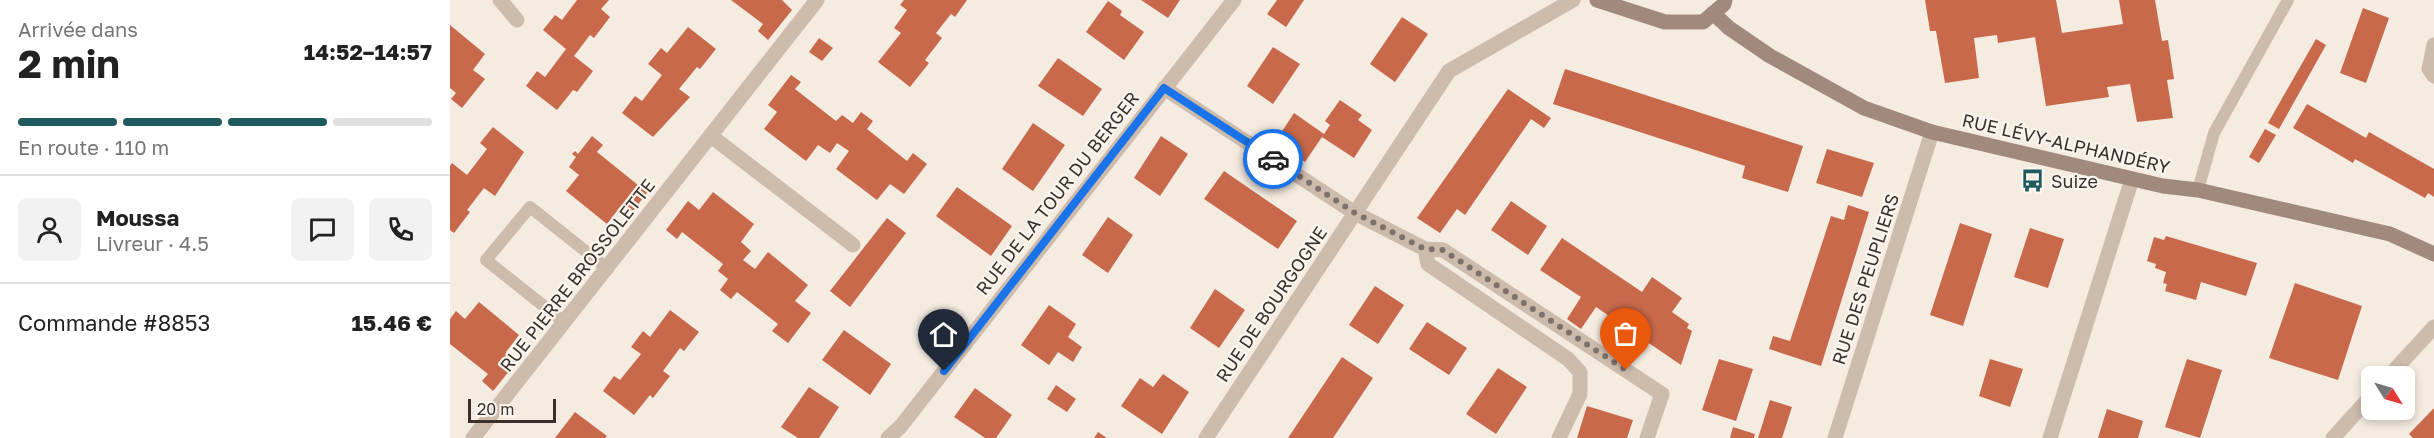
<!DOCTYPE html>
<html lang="fr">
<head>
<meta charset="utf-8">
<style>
	body { margin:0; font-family:"Golos Text",sans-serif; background:#f2f2f2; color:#222; height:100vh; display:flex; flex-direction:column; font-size:22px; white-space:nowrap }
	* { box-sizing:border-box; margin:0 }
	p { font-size:20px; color:#767676 }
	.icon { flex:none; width:33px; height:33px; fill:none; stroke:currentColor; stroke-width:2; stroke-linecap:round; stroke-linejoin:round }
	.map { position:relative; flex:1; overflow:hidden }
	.drawer { display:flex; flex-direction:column; background:#fff; width:450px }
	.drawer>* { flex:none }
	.needle { width:39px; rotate:127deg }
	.fabs { position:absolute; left:1911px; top:366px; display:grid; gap:12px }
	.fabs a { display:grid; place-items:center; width:54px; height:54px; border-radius:9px; background:#fff; box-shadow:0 3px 9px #0003; font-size:30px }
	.scale { position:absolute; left:18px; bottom:15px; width:88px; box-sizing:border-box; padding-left:6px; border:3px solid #3b302b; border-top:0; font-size:16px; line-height:21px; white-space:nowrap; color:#3b302b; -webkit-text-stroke:4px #fbf5ee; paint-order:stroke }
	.pin { position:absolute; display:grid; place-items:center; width:51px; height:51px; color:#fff; margin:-62px -26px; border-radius:50% 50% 50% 0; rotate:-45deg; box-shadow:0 0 6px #0007 }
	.pin .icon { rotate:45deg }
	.courier { position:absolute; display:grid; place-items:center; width:60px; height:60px; margin:-30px; border:4px solid #1a73e8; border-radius:50%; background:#fff; color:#222; box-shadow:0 2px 8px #0007 }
	.overview em { font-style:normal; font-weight:700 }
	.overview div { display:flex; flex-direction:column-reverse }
	.overview { display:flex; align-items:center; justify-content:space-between; height:102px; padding:0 18px }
	h1 { font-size:39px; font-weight:700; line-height:45px }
	.bar { display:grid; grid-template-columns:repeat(4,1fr); gap:9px 6px; align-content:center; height:72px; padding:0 18px }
	.bar i { height:8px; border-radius:4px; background:#e0e0e0 }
	.bar .on { background:#1f5a5e }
	.bar p { grid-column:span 4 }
	.line { display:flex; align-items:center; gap:15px; padding:0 18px; border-top:2px solid #e0e0e0 }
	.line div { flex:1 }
	.round { display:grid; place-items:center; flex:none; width:63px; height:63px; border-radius:9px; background:#f2f2f2 }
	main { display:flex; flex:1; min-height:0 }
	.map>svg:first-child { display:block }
</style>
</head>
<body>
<main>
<section class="drawer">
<div class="overview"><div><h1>2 min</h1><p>Arrivée dans</p></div><em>14:52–14:57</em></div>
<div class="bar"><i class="on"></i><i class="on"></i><i class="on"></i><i></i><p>En route · 110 m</p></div>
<div class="line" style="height:108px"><a class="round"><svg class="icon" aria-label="person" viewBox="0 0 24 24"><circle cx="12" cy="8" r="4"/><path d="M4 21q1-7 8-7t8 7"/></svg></a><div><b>Moussa</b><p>Livreur · 4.5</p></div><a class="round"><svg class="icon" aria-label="chat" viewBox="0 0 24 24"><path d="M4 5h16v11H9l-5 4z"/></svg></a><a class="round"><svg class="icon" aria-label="phone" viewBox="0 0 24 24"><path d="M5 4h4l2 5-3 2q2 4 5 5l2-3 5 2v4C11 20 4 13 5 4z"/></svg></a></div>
<div class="line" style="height:78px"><div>Commande #8853</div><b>15.46 €</b></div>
</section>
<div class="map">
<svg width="1984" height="438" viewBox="0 0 1984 438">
	<rect width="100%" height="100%" fill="#f4ebe1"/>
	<path fill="#c8694b" d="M127,0H159L151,9L160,17L144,38L140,35L124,56L143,71L127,92L123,90L107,110L76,86L87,71L95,77L116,49L93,30L105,15L112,20Z
		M281,0H332L342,10L318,40L308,31L313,24Z
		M454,0H517L505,17L501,14L486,33L492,38L475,60L479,63L460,87L428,62L451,33L444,28L457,10L450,5Z
		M691,0H730L718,18Z
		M827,0H854L836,27L817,14Z
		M1475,0H1606L1612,33L1673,24L1669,0H1705L1712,41L1718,40L1724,79L1717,80L1723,118L1687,122L1680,84L1657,87L1659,97L1596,106L1585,37L1548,43L1547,35L1524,38L1529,78L1495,83L1486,31H1480Z
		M658,1L672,11L670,15L694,32L674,60L636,32Z
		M1913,8L1939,18L1916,83L1890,73Z
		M952,17L978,34L945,82L920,64Z
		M0,25L35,54L23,70L35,79L12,108L1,99L6,93L0,88Z
		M238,27L266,49L250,69L247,67L229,89L240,97L203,137L172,113L185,96L192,101L212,75L198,64L211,48L217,53Z
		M369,38L383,48L372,61L359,52Z
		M1866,39L1876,45L1829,129L1818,123Z
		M823,47L850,64L823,104L797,86Z
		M608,58L652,89L633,116L588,86Z
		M1115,69L1353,146L1338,192L1292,178L1295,166L1103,104Z
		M341,75L351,82L345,89L386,121L392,115L403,123L411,112L423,121L417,129L457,161L463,153L477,164L454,194L440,184L427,200L386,169L399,151L387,143L380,153L368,145L356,161L314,129L327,112L318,105Z
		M1058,89L1101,118L1094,128L1081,119L1015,215L1007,209L990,233L967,218Z
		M890,100L912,115L908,120L922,130L904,158L872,137L855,162L825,142L844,113L874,134L880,125L875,121Z
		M1857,104L1916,138L1919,132L1984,169V197L1978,193L1975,198L1905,159L1903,163L1843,128Z
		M583,123L615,145L583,191L552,169Z
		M43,127L74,152L45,196L34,188L17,210L20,212L4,233L0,230V166L2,163L17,175L37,149L30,143Z
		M1815,129L1826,135L1809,163L1799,157Z
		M142,136L153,145L147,152L188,185L194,177L203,185L180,215L170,207L157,224L116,191L129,175L119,167L126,157L122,154L125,151L128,154Z
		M711,136L738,154L710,196L684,178Z
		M1377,149L1424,163L1412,197L1366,183Z
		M774,171L847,221L828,249L754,199Z
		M507,187L562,226L541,256L486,216Z
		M263,192L304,224L291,242L301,251L293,260L305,269L318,252L358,285L345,301L361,313L338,343L322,331L328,324L287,292L281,299L270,290L278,279L268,271L273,264L232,232L227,239L216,230L238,201L249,210Z
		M1061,201L1097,226L1078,255L1041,230Z
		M1398,205L1419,212L1371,366L1319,349L1323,336L1340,341L1381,216L1394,220Z
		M658,217L683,235L658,273L632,255Z
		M437,218L456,233L400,307L380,291Z
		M1510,223L1542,234L1513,326L1480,315Z
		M1580,228L1614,239L1598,288L1564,277Z
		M1716,236L1807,263L1796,296L1751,282L1746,300L1715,291L1717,284L1713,283L1716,272L1705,268L1706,264L1697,261L1704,237L1714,240Z
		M1112,238L1192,292L1202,277L1232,298L1222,312L1239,324L1237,328L1242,331L1231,365L1146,307L1131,329L1117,319L1131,297L1090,270Z
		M1845,283L1912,306L1888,380L1819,358Z
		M925,286L954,305L928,344L899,325Z
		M765,289L795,310L769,348L740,328Z
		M29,302L69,335L56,352L68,360L43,391L32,381L38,374L0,344V319L6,311L15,319Z
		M599,305L626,324L618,337L632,347L623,362L608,352L599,365L571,345Z
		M220,310L249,332L234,351L230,348L213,371L220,376L203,398L200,395L184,415L153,391L164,376L170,380L191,354L181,347L193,331L200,337Z
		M977,322L1017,348L999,375L959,349Z
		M394,330L441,364L420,395L372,360Z
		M892,357L923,378L883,438H838Z
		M1269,359L1303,369L1286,421L1252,410Z
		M1540,359L1573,369L1560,407L1529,396Z
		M1737,359L1772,370L1750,438L1715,427Z
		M1048,368L1077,387L1046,434L1016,414Z
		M713,374L739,392L712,434L671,406L690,378L703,387Z
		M606,385L626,399L617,412L597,399Z
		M359,387L389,407L369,438H348L331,427Z
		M525,388L562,415L546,438H535L504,417Z
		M1320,400L1342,407L1332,438H1308Z
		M1137,406L1183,420L1177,438H1127Z
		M1984,408V438H1963L1959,434Z
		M1657,409L1693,421L1688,438H1648Z
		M125,412L157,436L155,438H105Z
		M1283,427L1305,434L1304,438H1280Z
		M648,432L657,438H644Z"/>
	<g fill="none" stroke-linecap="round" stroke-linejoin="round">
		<path stroke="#cdbbac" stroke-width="12" d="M1748,190L1764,133L1838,0
			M115,323L36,260L80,207L158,269"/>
		<path stroke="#cdbbac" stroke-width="15" d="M50,0L67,20
			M1984,45L1979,69L1984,76
			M714,88L905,213L975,249L993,250L1212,394L1197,438
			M261,136L403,245
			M975,249L978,264L1118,359L1130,372V394L1109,438
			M1939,376L1984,327
			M23,438L367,0
			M438,438L451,426L784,0
			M756,438L999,71L1123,0
			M1385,438L1482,132
			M1600,438L1682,179
			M1883,438L1922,395"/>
		<path stroke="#a18a7d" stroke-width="15" d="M1147,0L1215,22H1253L1274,4L1275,0
			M1263,13L1279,28L1320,56L1414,108L1482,132L1713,186L1748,190L1940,234L1984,254"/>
	</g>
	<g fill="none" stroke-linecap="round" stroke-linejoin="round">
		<path stroke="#7c716b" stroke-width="6" stroke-dasharray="0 10.8" d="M823,159L905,213L975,249L993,250L1176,370"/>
		<path stroke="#1a73e8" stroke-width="8" d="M494,371L714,88L823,159"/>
	</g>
	<defs>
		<symbol id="bus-bare" viewBox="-9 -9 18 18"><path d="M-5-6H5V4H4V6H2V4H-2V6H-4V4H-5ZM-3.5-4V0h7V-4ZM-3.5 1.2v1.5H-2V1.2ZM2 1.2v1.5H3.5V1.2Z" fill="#1f5a5e" stroke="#fbf5ee" stroke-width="2.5" paint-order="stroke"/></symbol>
	</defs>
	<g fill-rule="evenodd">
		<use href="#bus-bare" x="1566" y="164" width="33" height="33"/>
	</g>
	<g text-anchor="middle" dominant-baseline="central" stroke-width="4.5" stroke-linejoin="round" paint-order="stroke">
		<g font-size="18" fill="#3b302b" stroke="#fbf5ee">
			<text transform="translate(1616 143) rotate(13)">RUE LÉVY-ALPHANDÉRY</text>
			<text transform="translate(607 193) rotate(-52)">RUE DE LA TOUR DU BERGER</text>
			<text transform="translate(127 275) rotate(-52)">RUE PIERRE BROSSOLETTE</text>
			<text transform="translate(1415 279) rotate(-72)">RUE DES PEUPLIERS</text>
			<text transform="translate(821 304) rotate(-56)">RUE DE BOURGOGNE</text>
		</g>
		<g font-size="18" fill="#3b302b" stroke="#fbf5ee" text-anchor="start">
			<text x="1601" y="181">Suize</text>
		</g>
	</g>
</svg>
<div class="fabs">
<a><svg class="needle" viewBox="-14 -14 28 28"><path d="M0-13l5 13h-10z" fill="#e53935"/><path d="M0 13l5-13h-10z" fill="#767676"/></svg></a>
</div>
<div class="scale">20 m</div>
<div class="pin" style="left:1176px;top:370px;background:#ea580c"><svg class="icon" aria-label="bag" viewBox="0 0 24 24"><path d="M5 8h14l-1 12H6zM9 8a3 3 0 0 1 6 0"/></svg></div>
<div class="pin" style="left:494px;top:371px;background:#1f2937"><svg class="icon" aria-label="home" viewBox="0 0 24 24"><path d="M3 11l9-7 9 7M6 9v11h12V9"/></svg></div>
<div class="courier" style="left:823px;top:159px"><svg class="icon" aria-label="car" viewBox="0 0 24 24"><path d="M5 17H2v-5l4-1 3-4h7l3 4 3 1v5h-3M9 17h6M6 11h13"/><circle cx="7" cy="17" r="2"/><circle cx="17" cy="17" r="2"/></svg></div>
</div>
</main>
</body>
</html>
